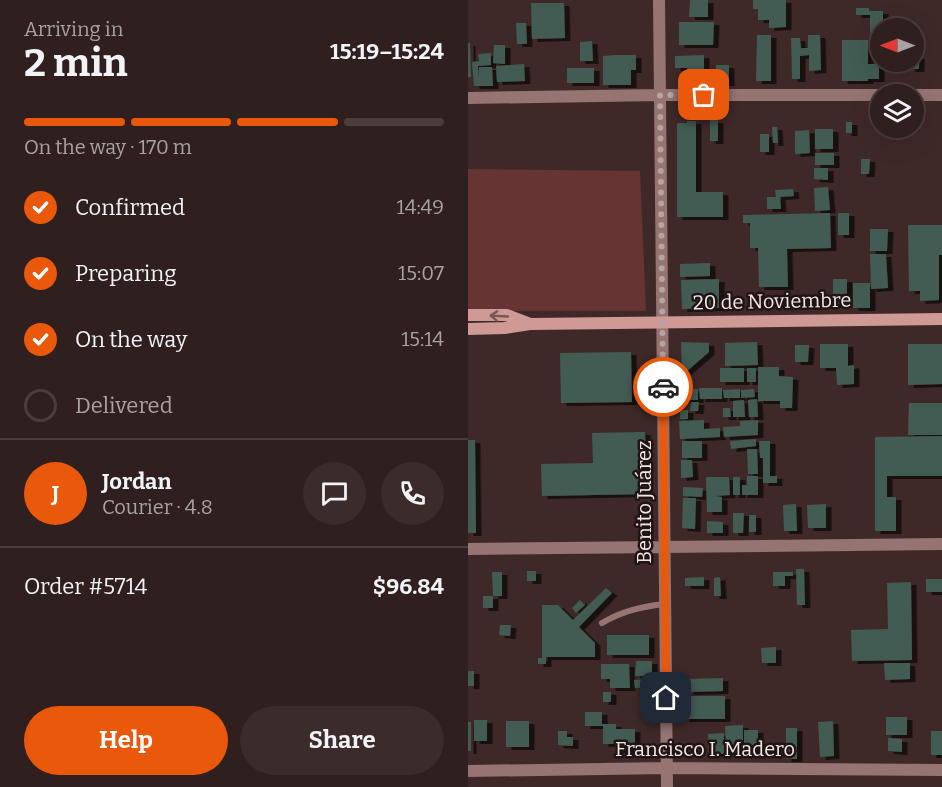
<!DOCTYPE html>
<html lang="en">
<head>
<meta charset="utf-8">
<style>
	body { margin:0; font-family:Bitter,serif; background:#3b2c2b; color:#f1f3f6; height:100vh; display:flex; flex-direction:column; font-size:22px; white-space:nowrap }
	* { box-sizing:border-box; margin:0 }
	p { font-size:20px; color:#a7a2a4 }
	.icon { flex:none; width:33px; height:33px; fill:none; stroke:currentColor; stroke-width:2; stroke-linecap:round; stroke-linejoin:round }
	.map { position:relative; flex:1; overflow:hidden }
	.details { display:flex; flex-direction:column; background:#2f1f1e; width:468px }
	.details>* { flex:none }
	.needle { width:39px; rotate:270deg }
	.buttons { position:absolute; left:402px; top:18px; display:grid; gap:12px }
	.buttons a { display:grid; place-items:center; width:54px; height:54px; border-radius:50%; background:#2f1f1e; box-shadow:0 6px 24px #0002,0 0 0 2px #4a3d3c; font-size:30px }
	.pin { position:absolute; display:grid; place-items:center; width:51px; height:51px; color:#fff; margin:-26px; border-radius:12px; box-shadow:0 3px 9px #0006 }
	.courier { position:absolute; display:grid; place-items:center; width:60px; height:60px; margin:-30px; border:4px solid #ea580c; border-radius:50%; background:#fff; color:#222; box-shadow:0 2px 8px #0007 }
	.summary em { font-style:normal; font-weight:700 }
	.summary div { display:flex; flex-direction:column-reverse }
	.summary { display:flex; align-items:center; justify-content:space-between; height:102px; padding:0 24px }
	h1 { font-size:39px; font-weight:700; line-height:45px }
	.bar { display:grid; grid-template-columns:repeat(4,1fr); gap:9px 6px; align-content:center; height:72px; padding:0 24px }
	.bar i { height:8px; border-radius:4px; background:#4a3d3c }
	.bar .selected { background:#ea580c }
	.bar p { grid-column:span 4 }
	.line { display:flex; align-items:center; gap:15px; padding:0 24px; border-top:2px solid #4a3d3c }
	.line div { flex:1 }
	.round { display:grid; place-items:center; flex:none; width:63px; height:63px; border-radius:32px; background:#3b2c2b }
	ol { padding:0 24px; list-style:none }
	li { display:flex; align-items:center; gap:18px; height:66px }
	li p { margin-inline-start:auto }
	li .icon { padding:6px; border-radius:50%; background:#ea580c; color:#fff; stroke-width:4 }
	li:last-child { color:#a7a2a4 }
	li i { width:33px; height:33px; border:3px solid #4a3d3c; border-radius:50% }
	.button { display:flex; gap:12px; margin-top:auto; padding:12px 24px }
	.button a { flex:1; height:69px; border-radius:36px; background:#ea580c; color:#fff; font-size:24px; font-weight:700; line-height:69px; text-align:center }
	.button a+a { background:#3b2c2b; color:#f1f3f6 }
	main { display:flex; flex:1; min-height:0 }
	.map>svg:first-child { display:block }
</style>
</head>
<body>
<main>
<section class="details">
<div class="summary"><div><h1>2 min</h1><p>Arriving in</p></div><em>15:19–15:24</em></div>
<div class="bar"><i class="selected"></i><i class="selected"></i><i class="selected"></i><i></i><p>On the way · 170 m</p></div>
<ol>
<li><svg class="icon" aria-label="check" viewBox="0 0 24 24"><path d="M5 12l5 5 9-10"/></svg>Confirmed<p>14:49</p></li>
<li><svg class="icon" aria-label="check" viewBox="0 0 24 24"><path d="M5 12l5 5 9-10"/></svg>Preparing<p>15:07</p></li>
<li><svg class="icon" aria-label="check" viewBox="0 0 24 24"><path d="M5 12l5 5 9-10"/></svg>On the way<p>15:14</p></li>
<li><i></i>Delivered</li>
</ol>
<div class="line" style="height:108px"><b class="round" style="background:#ea580c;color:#fff">J</b><div><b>Jordan</b><p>Courier · 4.8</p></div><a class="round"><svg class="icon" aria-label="chat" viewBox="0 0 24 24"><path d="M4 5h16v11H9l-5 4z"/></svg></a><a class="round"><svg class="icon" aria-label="phone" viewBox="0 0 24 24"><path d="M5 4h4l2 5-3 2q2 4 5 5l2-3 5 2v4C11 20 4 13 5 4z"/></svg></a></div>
<div class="line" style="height:78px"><div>Order #5714</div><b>$96.84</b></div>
<div class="button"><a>Help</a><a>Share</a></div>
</section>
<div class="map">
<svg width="474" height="787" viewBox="0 0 474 787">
	<defs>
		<filter id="shadow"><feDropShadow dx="5.5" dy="3" stdDeviation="0" flood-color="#0009"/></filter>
	</defs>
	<rect width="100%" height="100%" fill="#3f2928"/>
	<path fill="#663432" d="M0,169L172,171L178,311H0Z"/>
	<path fill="#435b52" filter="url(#shadow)" d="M222,0H240V17H221Z
		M285,0H318V27L301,28V20H290V9H285Z
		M63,3H96L97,38L64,39Z
		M388,8H401V11H415V28H412V33H402V15H388Z
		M211,22H246L245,45H211Z
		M48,23H58L59,44H49Z
		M289,35H303V81H288Z
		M340,35H352L353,70L341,71V55L332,56V79H324L323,38H332L333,48H340Z
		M374,40H400V64H411V79H400V81H374Z
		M124,41L125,61H112V42Z
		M0,43H2L3,77H0Z
		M26,45H37V64L25,63Z
		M23,53V65L10,66V79L11,67H24L25,86H6L4,62L11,61L10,54Z
		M148,55H168V70H163V85H135V56Z
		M236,55V76H220L219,68H207V56Z
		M446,56H451V69H442V62H446Z
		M56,64L57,81L29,82L28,66Z
		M248,65H261V83H248Z
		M99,68H126V83H99Z
		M242,120H250V141H242Z
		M219,121H228V192H255V217H209V123H219Z
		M378,122H384V133H378Z
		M304,127H309L310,143H305Z
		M347,129H365V149H347Z
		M341,130L342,153L327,154V131Z
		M292,134H301V152H292Z
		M347,153H366V165H347Z
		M393,159H402L401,174H393Z
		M346,168H360V180L346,179Z
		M360,187L362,210L347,211L346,188Z
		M325,189L326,196L312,197L313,209H299V197H308L307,190Z
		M362,213L363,248L319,249L320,287H291L290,248H282V223H275V215Z
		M370,213H381V235H370Z
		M440,225H474V255H471V300L452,301V291H441Z
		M402,229H420L419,251H402Z
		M402,254H418L420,288L403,289Z
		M242,263V276L212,277V264Z
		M251,279V308L214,309L213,280Z
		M365,279H379V305H365Z
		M385,283H402V308H385Z
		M213,342L241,343V352L218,372L214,373Z
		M289,342L290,365L257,366V343Z
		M352,344H380V366L386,365V384L369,385L368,368H352Z
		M440,344H474V384L440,385Z
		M327,345H341L340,362H327Z
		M163,352L164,402L93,403L92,353Z
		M290,367H311V376L325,377L324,408H312V401H290Z
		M252,368H276V382H252Z
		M279,368H288V382H279Z
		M231,388H254V399H232Z
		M223,389H230V400H216V391Z
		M272,389V398H256L255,390Z
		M286,389L287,397L273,398V390Z
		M289,399L290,417H281L280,400Z
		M276,400L277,417H265V401Z
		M223,402H231L230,411H222Z
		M441,403H474V435H440Z
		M255,408H262L263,417H255Z
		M212,410H220V419H212Z
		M236,420V429L252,428V437L212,439L211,421Z
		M290,420V435L256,437L255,427L272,426V421Z
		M177,432L179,494L74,496L73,464L125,463L124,433Z
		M474,436V476H419V497H428V531H407V437Z
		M288,439V446L263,449L262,441Z
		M0,440H7L8,533H0Z
		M214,441H234V458H214Z
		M291,441H302V476H309V483H295V458H292Z
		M279,449H289L290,474H280Z
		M213,460H224L225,477L213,478Z
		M279,476H290V495H274V485H279Z
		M238,477H261L262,495L247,496L254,497V512H239Z
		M265,477H272V495H265Z
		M215,487L235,488L234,497L215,496Z
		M215,498H228L227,529L214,528Z
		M328,504L329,531H316L315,505Z
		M358,504V528H340L339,505Z
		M265,513H276L275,533H265Z
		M281,515H288V532H281Z
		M239,521L255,522V533H239Z
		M328,569H336L337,605H329Z
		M59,571H68V581H59Z
		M24,572H34V596H25V608H15V596H25Z
		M305,572H325V576H317V586H305Z
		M236,577V586H217V578Z
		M252,577L253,596H246V578Z
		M458,579H474V592H458Z
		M443,582L444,660L384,661L383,630L420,629L419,583Z
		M138,588L144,593L111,627L127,643V657H78V664H70V658H74V605H90L105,620Z
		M112,600L117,605L108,613L104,608Z
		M32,625H43L42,636L31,635Z
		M139,635H181V655H139Z
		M308,647V663H294L293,648Z
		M168,661H184V676H167Z
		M416,663H442V679L417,680Z
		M133,664H161L162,688H142V679H133Z
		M0,671H6V686H0Z
		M255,678V691L220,692L219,679Z
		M184,679L185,687L167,688L166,680Z
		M135,692H143V702H135Z
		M216,696H257V719H216Z
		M117,712H134V724H148V729H167V750H147V744H135V726H117Z
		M418,717H439V735H418Z
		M6,720H19V741H6Z
		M38,721H61V747H38Z
		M365,721L366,756L352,757L350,722Z
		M0,722H3V751H0Z
		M275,725V744L258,745L257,726Z
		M318,728H329V759H318Z
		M276,730H290V750H276Z
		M90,731H99V737H105V746L90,745Z
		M463,731H474V755H463Z
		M256,733V754H241L240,734Z
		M420,738L434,739V752L420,751Z"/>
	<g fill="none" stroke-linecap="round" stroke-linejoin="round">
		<path stroke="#957471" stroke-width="6" d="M134,623C154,611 173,607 196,604"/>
		<path stroke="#957471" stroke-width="12" d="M191,0L199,787
			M446,95H474
			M0,98L192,95H412
			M0,549L474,544
			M0,771L199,768L474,770"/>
		<path stroke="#cf9996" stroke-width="12" d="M0,315H39L60,323
			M0,329L36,328L62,324L474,319"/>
	</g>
	<defs><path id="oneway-shaft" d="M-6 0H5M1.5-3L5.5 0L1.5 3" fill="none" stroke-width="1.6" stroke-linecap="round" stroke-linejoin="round" transform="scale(1.5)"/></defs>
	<use stroke="#775755" href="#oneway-shaft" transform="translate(31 316) rotate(-177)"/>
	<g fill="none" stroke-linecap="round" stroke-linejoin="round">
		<path stroke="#b5a4a3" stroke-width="6" stroke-dasharray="0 10.8" d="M195,387L192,95H236"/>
		<path stroke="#ea580c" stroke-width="8" d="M195,387L198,698"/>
	</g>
	<g text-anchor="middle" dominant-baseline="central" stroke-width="5" stroke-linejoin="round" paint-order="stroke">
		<g font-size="20" fill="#f5e6e5" stroke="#1f1514">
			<text transform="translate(304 301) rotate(-1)">20 de Noviembre</text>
			<text transform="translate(176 502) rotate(-90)">Benito Juárez</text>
			<text x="237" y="749">Francisco I. Madero</text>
		</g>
	</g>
</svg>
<div class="buttons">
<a><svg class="needle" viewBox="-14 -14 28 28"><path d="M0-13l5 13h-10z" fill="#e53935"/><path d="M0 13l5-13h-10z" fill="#a7a2a4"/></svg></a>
<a><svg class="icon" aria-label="layers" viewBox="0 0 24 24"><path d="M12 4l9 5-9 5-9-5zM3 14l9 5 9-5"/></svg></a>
</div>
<div class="pin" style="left:236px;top:95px;background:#ea580c"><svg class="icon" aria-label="bag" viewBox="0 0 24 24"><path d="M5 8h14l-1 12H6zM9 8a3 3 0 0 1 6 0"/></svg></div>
<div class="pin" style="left:198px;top:698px;background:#1f2937"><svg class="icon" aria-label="home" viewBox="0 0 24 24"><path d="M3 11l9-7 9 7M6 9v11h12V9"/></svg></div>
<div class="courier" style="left:195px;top:387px"><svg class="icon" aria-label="car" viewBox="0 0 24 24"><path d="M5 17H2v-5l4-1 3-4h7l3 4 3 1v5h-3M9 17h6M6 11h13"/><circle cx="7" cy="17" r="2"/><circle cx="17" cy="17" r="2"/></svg></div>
</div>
</main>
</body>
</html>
